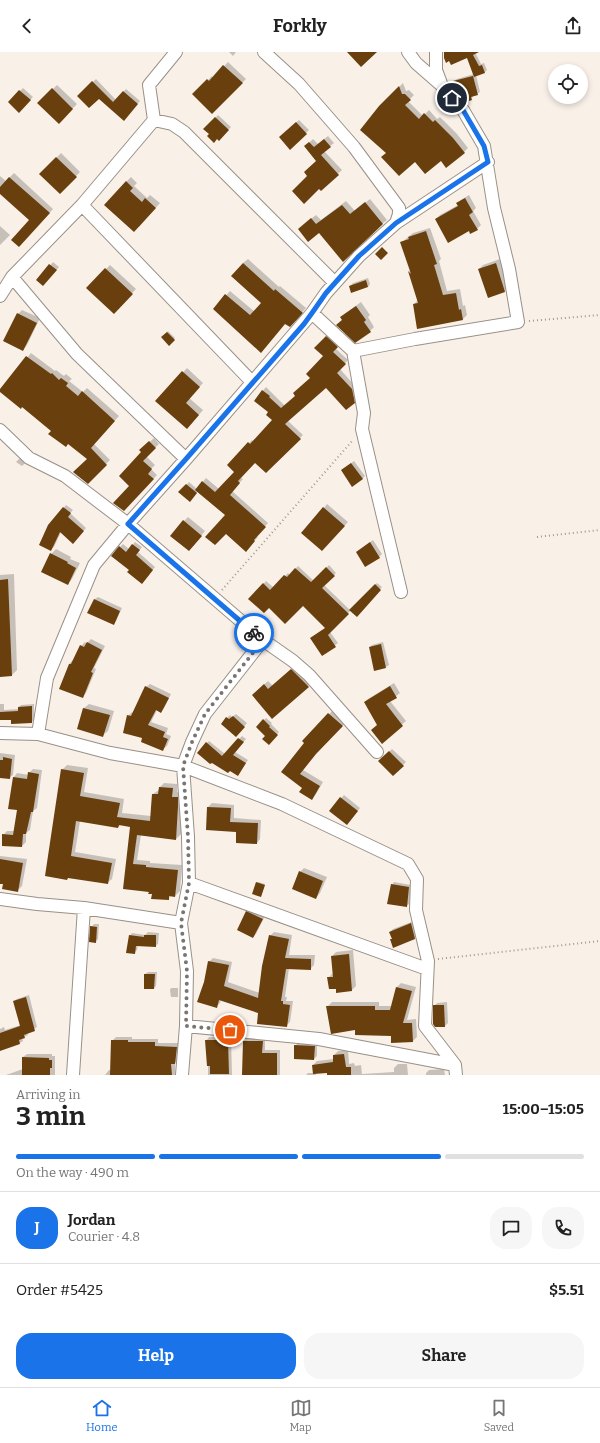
<!DOCTYPE html>
<html lang="en">
<head>
<meta charset="utf-8">
<style>
	body { margin:0; font-family:Bitter,serif; background:#f6f6f6; color:#222; height:100vh; display:flex; flex-direction:column; font-size:15px; white-space:nowrap }
	* { box-sizing:border-box; margin:0 }
	p { font-size:13px; color:#767676 }
	.icon { flex:none; width:22px; height:22px; fill:none; stroke:currentColor; stroke-width:2; stroke-linecap:round; stroke-linejoin:round }
	.map { position:relative; height:1023px; overflow:hidden }
	.side { display:flex; flex-direction:column; background:#fff; flex:1 }
	.side>* { flex:none }
	.controls { position:absolute; left:548px; top:12px; display:grid; gap:8px }
	.controls a { display:grid; place-items:center; width:40px; height:40px; border-radius:50%; background:#fff; box-shadow:0 2px 6px #0003; font-size:20px }
	.pin { position:absolute; display:grid; place-items:center; width:34px; height:34px; color:#fff; margin:-17px; border:2px solid #fff; border-radius:50%; box-shadow:0 1px 4px #0007 }
	.courier { position:absolute; display:grid; place-items:center; width:40px; height:40px; margin:-20px; border:3px solid #1a73e8; border-radius:50%; background:#fff; color:#222; box-shadow:0 1px 5px #0007 }
	.headline em { font-style:normal; font-weight:700 }
	.headline div { display:flex; flex-direction:column-reverse }
	.headline { display:flex; align-items:center; justify-content:space-between; height:68px; padding:0 16px }
	h1 { font-size:26px; font-weight:700; line-height:30px }
	.bar { display:grid; grid-template-columns:repeat(4,1fr); gap:6px 4px; align-content:center; height:48px; padding:0 16px }
	.bar i { height:5px; border-radius:3px; background:#e0e0e0 }
	.bar .current { background:#1a73e8 }
	.bar p { grid-column:span 4 }
	.line { display:flex; align-items:center; gap:10px; padding:0 16px; border-top:1px solid #e0e0e0 }
	.line div { flex:1 }
	.round { display:grid; place-items:center; flex:none; width:42px; height:42px; border-radius:16px; background:#f6f6f6 }
	.cta { display:flex; gap:8px; margin-top:auto; padding:8px 16px }
	.cta a { flex:1; height:46px; border-radius:16px; background:#1a73e8; color:#fff; font-size:16px; font-weight:700; line-height:46px; text-align:center }
	.cta a+a { background:#f6f6f6; color:#222 }
	header { display:flex; justify-content:space-between; align-items:center; height:52px; padding:0 16px; background:#fff; font-size:18px; font-weight:700 }
	.menu { display:flex; justify-content:space-around; align-items:center; height:56px; border-top:1px solid #e0e0e0; background:#fff; font-size:11px; color:#767676 }
	.menu a { display:grid; justify-items:center; gap:2px }
	.menu .current { color:#1a73e8 }
	.map>svg:first-child { display:block }
</style>
</head>
<body>
<header><svg class="icon" aria-label="back" viewBox="0 0 24 24"><path d="M15 5l-7 7 7 7"/></svg>Forkly<svg class="icon" aria-label="share" viewBox="0 0 24 24"><path d="M12 15V3M7 8l5-5 5 5M5 13v7h14v-7"/></svg></header>
<div class="map">
<svg width="600" height="1023" viewBox="0 0 600 1023">
	<rect width="100%" height="100%" fill="#f9f0e8"/>
	<path fill="#0003" d="M229,0H236L233,4Z
		M444,0H475L481,12L484,11L487,18L484,21L476,23L480,40L474,43L471,47L454,29L457,27L474,22L468,4Z
		M228,10L246,27L212,61L194,42L212,24L213,26Z
		M96,27L116,48L126,37L140,49L126,65L99,46L78,44Z
		M403,31L406,39L409,38L414,43L408,49L423,64L429,58L437,67L440,65L457,82L468,96L464,100L442,108H415L387,100L380,55Z
		M57,33L77,52L59,71L39,51Z
		M23,36L33,45L19,59L9,50Z
		M218,63L231,75L219,87L205,77Z
		M299,68L309,78L290,96L280,85Z
		M328,84L334,91L324,99L342,118L321,138L308,124L318,109L309,91L313,87L318,92Z
		M61,101L80,120L60,141L41,122Z
		M14,121L53,157L23,190L30,167L0,141V124L6,129Z
		M131,125L137,131L134,134L147,146L150,143L160,151L139,175L126,130Z
		M469,143L476,156L473,159L481,173L477,177L469,178L436,167L440,163L458,153V151L461,148Z
		M370,147L387,168L382,172L320,180L303,173L316,163L321,168L346,149L355,159Z
		M0,174L10,183L0,193Z
		M430,176L441,207L439,209L447,239L460,237L463,254L465,253L467,263L463,267L414,252L418,248L409,219L411,218L402,190L413,181Z
		M248,207L279,235L280,234L306,256L294,270L286,271L214,257L230,239L255,260L262,251L243,211Z
		M500,207L509,234L505,239L488,244L479,217L483,213Z
		M53,210L59,215L46,230L37,228Z
		M110,213L136,237L118,256L88,236Z
		M368,226L370,232L368,235L350,234L353,231Z
		M361,250L370,263L368,265L374,275L370,279L338,272L343,267L342,265L346,261Z
		M22,258L40,266L27,293L23,298L18,262Z
		M168,279L175,286L169,292L162,285Z
		M330,281L340,291L335,296L348,308L340,317L355,334L357,346L346,357L326,335L287,368L303,383L266,420L256,409L241,426L243,427L232,439L268,471L256,484L258,485L246,498L226,463L198,439L192,446L180,440L189,430L197,437L206,426L219,437L235,420L249,391L252,388L254,390L273,368L270,360L255,348L266,335L285,354L296,343L312,326L324,304L315,296Z
		M31,301L55,319L56,318L64,324L66,322L72,327L69,329L83,340L87,336L119,364L94,392L110,408L88,430V407L22,354L0,339Z
		M187,316L203,331L189,346L203,358L191,372L157,349Z
		M154,386L159,392L146,404L155,413L151,417L157,423L124,458L130,434L143,400L141,398Z
		M20,406L25,411L22,414L16,410Z
		M354,409L365,424L362,427L342,418Z
		M327,452L348,470L322,498L324,456Z
		M66,453L73,458L70,461L86,476L75,488L61,480L54,495L51,497L49,474Z
		M188,465L205,479L193,494L184,469Z
		M373,488L382,502L379,505L357,500Z
		M135,490L142,495L138,500L155,515L145,528L120,495L123,492L129,497Z
		M56,497L71,505L70,507L80,511L72,527L68,532L51,502Z
		M329,513L336,521L324,533L350,558L377,531L382,535L357,563L351,558L330,580L338,591L322,603L326,576L303,552L269,554L250,547L266,529L274,536L288,521L290,523L298,514L314,529Z
		M14,522L17,618L12,623L0,624V523Z
		M98,545L122,556L116,569L113,572L89,561L95,547Z
		M91,587L105,594L94,616L96,617L86,641L82,645L69,612L73,608L81,594L85,590L87,591Z
		M383,590L389,613L386,615L370,595L372,593Z
		M295,614L312,630L272,665L257,639L268,629L273,634Z
		M394,631L400,641L390,649L406,669L382,690L378,673L365,650L368,647Z
		M150,632L171,642L164,656L161,660L157,658L151,670L168,676L166,682L171,684L167,694L163,697L144,686L128,664L132,660L133,661L146,635Z
		M0,652H4V658L19,657V655L21,653L34,652V667L32,670L12,667H0Z
		M89,652L114,659L108,679L103,683L78,676L84,656Z
		M333,658L346,670L320,696L303,718L323,730L316,742L312,747L303,736L282,720L306,690L304,689Z
		M236,662L247,671L236,684L222,671L230,663L232,665Z
		M266,666L272,671L271,672L279,680L269,692L266,684L257,675Z
		M242,684L246,687L235,700L248,708L238,723L198,701L209,689L225,702Z
		M392,697L406,710L393,723L380,709Z
		M0,701L15,703L13,723L9,726L0,725Z
		M67,713L88,716L84,740L124,747L122,761L151,764L153,742L159,738V736L164,731L177,732V740L182,741L183,748L181,782L176,787L141,783L137,808L150,809V811L182,813L180,839L175,844L172,843L168,847L150,839L124,836L131,774L121,773L118,775L80,769L75,800L116,807L112,827L107,831L69,825L62,718Z
		M33,717L42,718L37,756L33,759L30,778L26,781V790L22,794L3,783L7,779H14L19,757L14,725L17,721L29,723V721Z
		M344,743L360,756L350,769L331,758Z
		M212,751L234,753V766L261,768L260,787L257,791L238,779L208,755Z
		M0,804L27,807L22,834L18,838L0,831Z
		M304,816L327,825L320,841L316,846L300,820Z
		M258,830L265,832L261,843L257,831Z
		M394,830L411,833L409,852L406,854L392,833Z
		M249,857L265,864L256,882L253,885L246,860Z
		M414,869L417,884L415,886L391,888L393,886L390,880L393,877Z
		M94,872H99L98,887L95,890L91,875Z
		M148,880L159,881L158,892L155,894L138,893L137,898L134,901L130,884L132,881L145,883Z
		M274,880L292,883L289,903H315L314,913L310,917L289,916L285,945H287L286,949H293L290,970L286,974L259,961L221,948L220,951L216,955L205,930L209,910L213,906L232,910L228,930L260,941L270,884Z
		M353,898L356,934L352,938L337,940L336,936L328,926L333,921L332,904L336,900Z
		M148,920H157L156,934L154,936L145,922Z
		M401,931L416,935L407,968L416,967L417,985L413,989L392,983L356,977L328,954L332,950H379V954H392L397,935Z
		M171,936H178V945H171L170,938Z
		M29,943L37,975L27,981L28,983L22,986L23,989L20,991L0,998V977L4,975L5,978L21,973L14,949L17,947Z
		M447,950L448,971L445,974H436L434,954L437,951Z
		M116,985H132V987H158V991H180L179,1007L175,1011V1023H105L109,1018H112V989Z
		M209,985H231L232,1023H208V1002L206,989Z
		M247,986H265V998H280V1023H243L244,989Z
		M298,991L317,992V1004L314,1007L295,994Z
		M348,998L349,1012L354,1011L355,1014L361,1013L362,1022L394,1020V1016L398,1012H407L408,1023H330V1019L316,1021V1023H306L308,1021H314L313,1013L317,1009L334,1007V1003L338,999Z
		M27,1002H52V1004H55V1023H6L23,1017V1005Z
		M444,1017L445,1023H426V1021L429,1018Z"/>
	<path fill="#683f0d" d="M347,0H377L361,15Z
		M444,0H479L473,3L479,14L482,13L485,21L474,25L467,6L451,13L449,9L446,11L444,6Z
		M223,13L243,31L212,62L192,42L207,27L209,29Z
		M473,24L478,43L471,45L472,48L466,50L456,38L453,29Z
		M92,29L113,50L123,39L138,52L124,69L99,47L89,56L77,44Z
		M399,34L402,42H405L411,48L405,53L419,67L424,61L433,70L435,68L453,86L465,101L446,116L441,109L425,122L415,110L399,124L381,105L386,101L360,78L379,54Z
		M52,36L73,57L59,72L37,51Z
		M19,38L31,48L19,61L8,50Z
		M215,65L229,78L219,89L217,87L214,91L207,84L209,82L203,77Z
		M296,70L307,82L290,98L279,85Z
		M324,87L331,95L321,103L339,123L321,139L319,137L304,152L292,139L307,124L304,120L316,109L304,94L309,90L314,95Z
		M56,105L77,125L60,142L39,122Z
		M9,125L50,161L19,195L11,188L29,168L0,142V135Z
		M126,129L133,136L130,139L142,150L145,146L156,156L134,180L104,153Z
		M465,146L473,160L469,163L478,178L470,182L469,179L448,191L435,167L458,154L456,151Z
		M365,150L383,172L343,210L319,181L308,190L298,177L311,166L316,172L342,153L350,162Z
		M426,179L437,212L434,213L443,243L456,241L459,258L461,257L463,268L417,277L413,252L418,251L408,219L411,222L400,190L409,187L408,185Z
		M382,195L388,201L381,208L375,202Z
		M243,211L274,239L275,237L303,261L290,275L285,272L261,301L213,257L225,242L250,263L261,251L231,224Z
		M496,211L505,240L488,246L478,217Z
		M49,212L57,218L43,234L36,228Z
		M105,216L133,242L114,262L86,236Z
		M366,228L368,235L351,241L349,234Z
		M356,254L366,268L364,270L371,280L355,291L336,273L342,268L340,265Z
		M17,261L37,271L23,299L3,289Z
		M167,280L175,288L169,294L161,285Z
		M326,284L338,295L333,300L346,312L337,321L352,337L355,351L346,358L326,336L285,372L301,387L266,421L255,411L238,429L240,431L230,443L266,475L254,488L255,489L246,500L226,482L215,493L205,485L225,463L195,438L202,429L215,440L234,420L227,413L248,390L250,392L272,368L266,363L268,360L254,349L262,338L270,344L269,345L281,356L295,344L293,341L310,326L306,322L323,304L314,296Z
		M26,304L51,322L52,321L59,328L61,326L68,331L66,334L78,344L82,339L115,369L91,396L107,413L88,432L73,420L87,407L68,392L66,395L48,382L51,379L22,355L21,357L0,340V337Z
		M182,319L200,335L186,351L199,363L187,377L155,349Z
		M149,389L156,396L143,409L152,417L148,422L154,427L124,459L113,451L129,434L119,424L141,400L139,398Z
		M351,411L363,427L352,435L341,418Z
		M186,432L197,441L190,450L178,440Z
		M63,455L71,461L68,465L84,479L73,492L60,480L51,499L39,493L48,473Z
		M323,455L345,474L322,499L301,481Z
		M183,468L202,484L189,499L170,484Z
		M370,490L380,506L365,515L356,500Z
		M132,492L140,498L136,503L153,518L142,532L127,520L129,518L111,504L119,494L126,500Z
		M50,501L68,510L67,511L76,516L68,533L41,520Z
		M326,515L335,524L322,536L349,562L328,583L336,595L322,604L310,586L325,576L303,554L285,572L269,556L264,561L248,547L263,531L270,538L284,523L287,525L295,516L311,530Z
		M8,527L12,624L0,625V528Z
		M375,532L381,538L357,565L349,558Z
		M94,547L120,559L114,573L87,561Z
		M87,590L102,598L91,620L93,621L83,646L59,637L69,612H71L80,593L84,595Z
		M381,592L386,616L374,619L369,595Z
		M291,617L309,635L272,667L252,643L264,632L268,637Z
		M145,634L169,646L161,661L156,658L148,673L165,680L163,685L168,687L163,699L141,690L142,686L123,681L127,663L131,664Z
		M390,634L397,646L386,652L403,674L382,692L371,678L377,673L364,650Z
		M32,654V671L11,672V668H0V660L18,659V655Z
		M83,656L110,663L103,685L77,677Z
		M328,661L343,674L316,702L300,722L320,734L312,748L299,740L302,736L281,720L304,691L302,689Z
		M233,664L245,675L236,685L221,672L226,665L229,667Z
		M263,667L270,674L269,675L278,683L269,693L262,687L265,684L256,675Z
		M238,686L244,690L233,703L246,711L238,724L230,719L228,721L212,711L210,712L197,701L206,690L222,704Z
		M389,699L404,714L393,724L378,709Z
		M3,705L12,707L10,727L0,726V708H3Z
		M61,717L84,721L80,744L120,751L117,765L150,769L152,742H158L159,735L173,736L172,745H178V754L176,788L137,783L133,812L146,813V815L178,818L175,845L169,844V848L151,847L152,842H148L149,840L123,837L130,775L119,773L118,776L76,769L71,804L112,811L108,832L68,826L67,828L45,824Z
		M28,720L39,722L33,760H31L26,782H23L22,795L2,794V782L13,783L17,758L8,757L13,725L27,727Z
		M340,745L358,759L347,773L329,759Z
		M207,755L231,756L230,770L258,771L257,792L236,791V780L206,778Z
		M0,807L23,811L18,840L2,837L3,832H0Z
		M299,819L323,829L316,847L292,837Z
		M256,830L265,833L261,845L252,842Z
		M391,832L409,835L407,855L387,852Z
		M246,859L263,867L253,886L237,878Z
		M411,871L415,887L393,896L390,887H392L389,880Z
		M90,874L97,875L96,891L89,890Z
		M129,883L144,885V883H156V895L136,894L135,902L126,901Z
		M269,883L289,887L285,906L311,907V918L286,917L281,949H283V952L290,953L287,975L257,972L258,961L219,948L217,956L197,950L204,930L208,909L229,913L224,934L258,946L262,914Z
		M349,902L352,939L336,941V937H329L327,925H333L331,904Z
		M144,922H155L154,937H144Z
		M396,935L412,939L403,971H412L413,990L391,991V984L355,983V978L331,982L326,954H375V958H390Z
		M26,945L35,979L24,983L25,986L19,988L20,992L0,999V981L20,974L13,949Z
		M433,953H444L445,975H435L433,972Z
		M111,988H128V990H155V994L177,995L175,1012H171L172,1023H110Z
		M205,988H228L229,1022H210V1014H207Z
		M243,989H263L262,1001H277V1023H242Z
		M294,993L315,994L314,1008L294,1007Z
		M344,1002L346,1015H351V1023H327V1021L313,1022L312,1013L333,1010V1003Z
		M22,1005L49,1006V1008H52V1016H50V1023H22Z"/>
	<g fill="none" stroke-linecap="round" stroke-linejoin="round">
		<defs>
			<path id="minor" d="M408,0L416,11L440,32
				M154,68L149,33L176,0
				M82,153L252,330
				M396,171L488,110
				M12,225L77,302L186,407
				M0,244L12,225L82,153L154,68L172,72L184,80L335,231
				M312,261L353,299L415,287L518,270L509,217L494,156L484,94L463,58L442,34L436,18V0
				M353,299L364,361L362,377L401,540
				M0,378L29,406L65,424L128,472L263,588L293,609L309,623L377,700
				M0,681L38,682L110,701L183,714L282,752L408,812L417,827L416,858L428,909L425,974L455,1013L456,1023
				M38,682L47,626L94,513L128,472L186,407L312,261L326,241L359,204L396,171C398,165 400,162 399,156L354,95L299,32L264,0
				M189,831L427,917
				M0,847L37,852L84,856L181,871
				M186,974L319,987L455,1013
				M73,1023L84,856
				M182,1023L186,974L187,919L181,871L189,831L188,785L183,714L192,690L205,662L263,588"/>
		</defs>
		<use href="#minor" stroke="#999088" stroke-width="14"/>
		<path stroke="#a09a94" stroke-width="2" stroke-dasharray="1 3" stroke-linecap="butt" d="M529,269L600,263
			M537,485L600,478
			M222,538L353,388
			M438,907L600,889"/>
		<use href="#minor" stroke="#fff" stroke-width="12"/>
	</g>
	<g fill="none" stroke-linecap="round" stroke-linejoin="round">
		<path stroke="#7a7570" stroke-width="4" stroke-dasharray="0 7.2" d="M230,978L186,974L187,919L181,871L189,831L188,785L183,714L192,690L205,662L263,588L254,581"/>
		<path stroke="#1a73e8" stroke-width="5" d="M254,581L128,472L186,407L304,272L312,261L326,241L359,204L396,171L488,110L484,94L463,58L452,46"/>
	</g>
</svg>
<div class="controls">
<a><svg class="icon" aria-label="locate" viewBox="0 0 24 24"><circle cx="12" cy="12" r="6"/><path d="M12 2v4M12 18v4M2 12h4M18 12h4"/></svg></a>
</div>
<div class="pin" style="left:230px;top:978px;background:#ea580c"><svg class="icon" aria-label="bag" viewBox="0 0 24 24"><path d="M5 8h14l-1 12H6zM9 8a3 3 0 0 1 6 0"/></svg></div>
<div class="pin" style="left:452px;top:46px;background:#1f2937"><svg class="icon" aria-label="home" viewBox="0 0 24 24"><path d="M3 11l9-7 9 7M6 9v11h12V9"/></svg></div>
<div class="courier" style="left:254px;top:581px"><svg class="icon" aria-label="bike" viewBox="0 0 24 24"><circle cx="6" cy="16" r="4"/><circle cx="18" cy="16" r="4"/><path d="M6 16l4-8h5l3 8M10 8l3 8H6M13 5h3"/></svg></div>
</div>
<section class="side">
<div class="headline"><div><h1>3 min</h1><p>Arriving in</p></div><em>15:00–15:05</em></div>
<div class="bar"><i class="current"></i><i class="current"></i><i class="current"></i><i></i><p>On the way · 490 m</p></div>
<div class="line" style="height:72px"><b class="round" style="background:#1a73e8;color:#fff">J</b><div><b>Jordan</b><p>Courier · 4.8</p></div><a class="round"><svg class="icon" aria-label="chat" viewBox="0 0 24 24"><path d="M4 5h16v11H9l-5 4z"/></svg></a><a class="round"><svg class="icon" aria-label="phone" viewBox="0 0 24 24"><path d="M5 4h4l2 5-3 2q2 4 5 5l2-3 5 2v4C11 20 4 13 5 4z"/></svg></a></div>
<div class="line" style="height:52px"><div>Order #5425</div><b>$5.51</b></div>
<div class="cta"><a>Help</a><a>Share</a></div>
</section>
<nav class="menu">
<a class="current"><svg class="icon" aria-label="home" viewBox="0 0 24 24"><path d="M3 11l9-7 9 7M6 9v11h12V9"/></svg>Home</a>
<a><svg class="icon" aria-label="map" viewBox="0 0 24 24"><path d="M3 6l6-2 6 2 6-2v14l-6 2-6-2-6 2zM9 4v14M15 6v14"/></svg>Map</a>
<a><svg class="icon" aria-label="saved" viewBox="0 0 24 24"><path d="M7 4h10v16l-5-4-5 4z"/></svg>Saved</a>
</nav>
</body>
</html>
